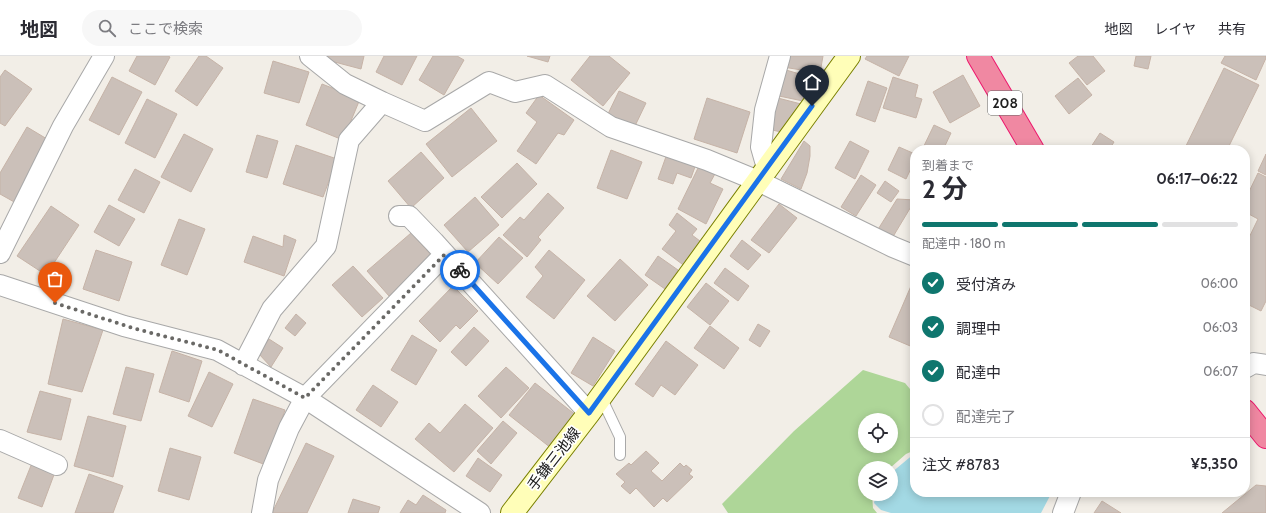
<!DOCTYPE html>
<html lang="ja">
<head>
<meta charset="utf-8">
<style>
	body { margin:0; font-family:Cabin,"Noto Sans JP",sans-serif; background:#f7f7f7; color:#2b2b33; height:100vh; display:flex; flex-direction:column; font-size:15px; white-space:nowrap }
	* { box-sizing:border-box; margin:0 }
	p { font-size:13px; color:#7c7c81 }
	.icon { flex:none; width:22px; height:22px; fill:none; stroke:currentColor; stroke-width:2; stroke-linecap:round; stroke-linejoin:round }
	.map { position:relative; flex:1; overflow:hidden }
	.details { position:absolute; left:910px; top:89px; width:340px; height:352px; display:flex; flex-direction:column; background:#fff; border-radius:16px; box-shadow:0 2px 10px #0003 }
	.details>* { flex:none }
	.buttons { position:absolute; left:858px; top:357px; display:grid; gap:8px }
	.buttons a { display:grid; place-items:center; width:40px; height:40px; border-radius:50%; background:#fff; box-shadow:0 2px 10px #0003; font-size:20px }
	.pin { position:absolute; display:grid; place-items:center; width:34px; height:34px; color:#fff; margin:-41px -17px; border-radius:50% 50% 50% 0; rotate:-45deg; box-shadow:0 0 4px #0007 }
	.pin .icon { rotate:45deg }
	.courier { position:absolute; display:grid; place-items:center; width:40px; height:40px; margin:-20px; border:3px solid #1a73e8; border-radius:50%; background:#fff; color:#222; box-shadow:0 1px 5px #0007 }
	.summary em { font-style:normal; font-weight:700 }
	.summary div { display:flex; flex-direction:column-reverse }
	.summary { display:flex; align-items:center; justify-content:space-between; height:68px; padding:0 12px }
	h1 { font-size:26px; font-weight:700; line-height:30px }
	.bar { display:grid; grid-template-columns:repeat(4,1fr); gap:6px 4px; align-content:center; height:48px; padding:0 12px }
	.bar i { height:5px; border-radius:3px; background:#e1e1e2 }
	.bar .active { background:#0f766e }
	.bar p { grid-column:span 4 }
	.line { display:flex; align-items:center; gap:10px; padding:0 12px; border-top:1px solid #e1e1e2 }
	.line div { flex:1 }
	ol { padding:0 12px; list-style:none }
	li { display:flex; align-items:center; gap:12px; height:44px }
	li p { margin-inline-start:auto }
	li .icon { padding:4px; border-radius:50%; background:#0f766e; color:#fff; stroke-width:4 }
	li:last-child { color:#7c7c81 }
	li i { width:22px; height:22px; border:2px solid #e1e1e2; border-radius:50% }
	header { display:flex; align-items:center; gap:24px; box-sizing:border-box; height:56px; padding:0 20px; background:#fff; border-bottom:1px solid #e1e1e2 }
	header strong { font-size:19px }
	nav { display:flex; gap:22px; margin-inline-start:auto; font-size:14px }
	.search { width:280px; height:36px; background:#f7f7f7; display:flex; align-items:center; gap:10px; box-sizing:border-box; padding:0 14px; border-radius:22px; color:#7c7c81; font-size:15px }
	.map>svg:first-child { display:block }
</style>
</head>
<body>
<header>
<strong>地図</strong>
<div class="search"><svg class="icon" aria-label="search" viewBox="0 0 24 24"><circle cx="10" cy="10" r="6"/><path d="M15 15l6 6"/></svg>ここで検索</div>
<nav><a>地図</a><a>レイヤ</a><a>共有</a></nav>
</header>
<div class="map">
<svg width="1266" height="457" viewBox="0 0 1266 457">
	<rect width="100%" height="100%" fill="#f2eee7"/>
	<path fill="#aed698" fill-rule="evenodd" d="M863,314L905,327L915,339V394L906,398L890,412H865V438H872L873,452L877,457H728L722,448L794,375ZM865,364H891V390H865Z"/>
	<path fill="#a3d9e4" d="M915,397V436H1052L1041,457H891L881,454L874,447L876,438H891V417Z"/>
	<path fill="#cbc0b9" stroke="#c6b3a7" d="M137,0H168L170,1L155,29L129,15Z
		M199,0H206L223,12L197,50L175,35Z
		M328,0H364L361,13L327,4Z
		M384,0H417L402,29L376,16Z
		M433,0H457L464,4L444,39L419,24Z
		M527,0H550L548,6Z
		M590,0H609L630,17L603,50L571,24Z
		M784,0H823L820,17L783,11Z
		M867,0H909L899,20L865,3Z
		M1078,0H1093L1105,15L1087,29L1069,7Z
		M1136,0H1151L1148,13L1134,10Z
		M1225,0H1266V2L1256,24L1221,7Z
		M273,5L309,16L299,47L264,37Z
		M1224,12L1259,29L1227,94H1184Z
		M5,14L32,33L5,70L0,67V21Z
		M786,14L810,21L803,45L779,40Z
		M963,19L980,50L950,67L933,36Z
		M112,21L142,36L119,79L89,64Z
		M893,21L918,29L915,41L922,43L916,62L883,52Z
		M1078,22L1092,39L1069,58L1055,40Z
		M868,25L887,32L875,66L856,59Z
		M322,28L360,43L343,84L306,69Z
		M619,35L646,47L634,72L607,60Z
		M539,39L574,64L564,79L558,77L536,108L517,95L537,66L526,57Z
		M774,41L801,48L781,76L768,73Z
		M707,42L750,56L737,97L694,83Z
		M147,43L177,58L155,102L125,87Z
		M471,52L497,85L452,121L426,88Z
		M934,69L951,77L943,94H922Z
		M27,71L52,86L16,147L0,138V117Z
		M1100,77L1114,86L1109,94H1089Z
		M184,78L213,93L191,136L161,121Z
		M257,79L278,85L267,122L246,116Z
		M804,85L810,90V100L807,117L801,133L781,123Z
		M850,85L869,95L855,123L835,112Z
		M296,89L337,103L323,141L283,128Z
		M899,91L915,98V104L906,123L888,114Z
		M611,94L642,106L627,143L597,132Z
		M668,95L697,105L691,122L677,117L673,128L658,123Z
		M421,96L444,122L411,152L388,125Z
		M1266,98V119L1258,115Z
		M517,107L537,128L502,162L481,141Z
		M700,108L716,116L710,127L723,133L706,168L678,153Z
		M135,113L160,126L144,157L118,144Z
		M1258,117L1266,121V245L1261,255L1245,247V190L1258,163L1245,156V144Z
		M861,119L876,129L856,160L841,151Z
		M885,125L899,135L891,146L877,137Z
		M548,137L564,152L538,181L541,184L527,201L503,179L520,161L524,164Z
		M475,141L499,169L468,196L444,169Z
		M897,143L915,144L891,184L877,175Z
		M779,148L797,162L769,197L751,184Z
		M109,149L135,163L119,190L94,176Z
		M51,150L79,169L46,219L17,200Z
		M677,157L697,173L692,179L704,188L686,211L662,193L676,175L669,169Z
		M179,163L205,173L187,219L161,209Z
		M411,177L433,201L389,240L367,215Z
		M284,179L296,184L284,220L244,206L253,180L283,191Z
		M499,181L523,202L498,228L475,207Z
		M742,184L761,199L748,214L730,200Z
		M96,194L132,206L119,245L83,233Z
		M549,194L585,224L554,263L526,241L543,220L535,211Z
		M658,200L678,214L665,233L645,219Z
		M620,203L648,229L615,265L587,240Z
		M353,210L383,242L362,261L332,229Z
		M725,212L749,230L738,245L714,227Z
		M706,227L729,245L710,269L687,251Z
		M453,230L478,255L460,273L456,269L440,286L419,265Z
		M911,230L915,231V292L889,281Z
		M296,258L306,267L295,280L285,272Z
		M63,263L103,274L82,336L48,328Z
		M758,268L770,275L760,291L749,284Z
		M710,270L739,292L724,313L694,292Z
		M474,271L489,285L466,310L451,296Z
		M412,279L437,294L416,329L391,314Z
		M593,281L615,295L593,330L571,317Z
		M269,283L283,292L271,311L259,298Z
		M666,285L698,309L675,339L661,329L653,341L635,328Z
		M172,295L202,305L189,346L159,336Z
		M126,311L154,318L141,365L113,358Z
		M506,311L529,332L501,362L478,340Z
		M209,316L233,328L212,371L188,360Z
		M535,327L577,360L551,392L509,359Z
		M373,329L398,346L381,371L356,354Z
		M40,335L71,343L61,384L27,376Z
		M253,343L285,354L266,409L234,397Z
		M465,348L493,372L454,416L415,383L429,367L440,377Z
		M88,360L126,370L113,421L74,410Z
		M503,365L517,377L491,408L477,395Z
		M306,387L334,400L307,457H272Z
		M170,392L201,401L189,444L158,435Z
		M646,395L659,407L651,415L662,425L680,407L684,411L686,409L692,414L689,418L693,421L667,446L663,442L654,451L636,432L630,438L621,430L625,426L616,418L629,407L631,409Z
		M478,402L502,419L490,436L466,420Z
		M32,407L55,416L42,451L18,442Z
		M89,418L123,430L113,457H75Z
		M1256,429L1266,430V457H1222Z
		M423,439L446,454L445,457H400L408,444L416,449Z
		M353,443L380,451L378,457H348Z
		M1102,445L1121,457H1094Z"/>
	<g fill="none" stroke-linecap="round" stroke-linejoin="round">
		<defs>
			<path id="lane" d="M601,341L620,381V399"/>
			<path id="street" d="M382,46L425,65L489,26L515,36L545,29L611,71L707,104L758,125L893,191L915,200
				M767,112L761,91L765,54L780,0
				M399,160H409L434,186L589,357
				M0,197L63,70L104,0
				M0,229L124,270L217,294L305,342L480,457
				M243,309L272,253L326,190L349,84L382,46L345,28L310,0
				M1245,312L1254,307L1266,309
				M0,384L57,409
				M262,457L268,424L289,372L305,342L445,198
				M1063,457L1071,436"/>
			<path id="secondary" d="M512,457L589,357L849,0"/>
			<path id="highway" d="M978,0L1033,94
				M1245,355L1266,381"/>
		</defs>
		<use href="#lane" stroke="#a8a8a8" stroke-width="12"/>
		<use href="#street" stroke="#a8a8a8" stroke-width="22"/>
		<use href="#secondary" stroke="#7a8000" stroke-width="24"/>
		<use href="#highway" stroke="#ed176d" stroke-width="24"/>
		<use href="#lane" stroke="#fff" stroke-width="10"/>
		<use href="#street" stroke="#fff" stroke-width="20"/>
		<use href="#secondary" stroke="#fffeb8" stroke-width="22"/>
		<use href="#highway" stroke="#f088a2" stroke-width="22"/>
	</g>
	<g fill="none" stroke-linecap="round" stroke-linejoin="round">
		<path stroke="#6a6966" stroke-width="4" stroke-dasharray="0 7.2" d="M55,247L136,273L218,294L305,342L445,198L460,214"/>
		<path stroke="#1a73e8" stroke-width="5" d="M460,214L589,357L812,50"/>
	</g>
	<g text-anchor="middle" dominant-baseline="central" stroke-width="3.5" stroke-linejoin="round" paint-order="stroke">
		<rect fill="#fff" stroke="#646464" stroke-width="1" x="988" y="35" width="34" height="24" rx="3"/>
		<g font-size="14" font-weight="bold" fill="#212121">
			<text x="1005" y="47">208</text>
		</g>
		<g font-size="15" fill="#212121" stroke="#fff">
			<text transform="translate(554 403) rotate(-52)">手鎌三池線</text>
		</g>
	</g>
</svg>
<div class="buttons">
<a><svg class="icon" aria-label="locate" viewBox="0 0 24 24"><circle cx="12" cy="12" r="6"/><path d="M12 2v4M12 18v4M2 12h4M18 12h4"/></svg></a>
<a><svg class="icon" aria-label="layers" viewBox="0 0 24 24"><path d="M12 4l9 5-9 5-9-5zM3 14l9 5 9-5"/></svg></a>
</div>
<div class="pin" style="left:55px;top:247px;background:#ea580c"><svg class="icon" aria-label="bag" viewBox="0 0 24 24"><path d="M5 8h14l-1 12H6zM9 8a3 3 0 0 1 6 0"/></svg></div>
<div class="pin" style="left:812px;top:50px;background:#1f2937"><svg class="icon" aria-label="home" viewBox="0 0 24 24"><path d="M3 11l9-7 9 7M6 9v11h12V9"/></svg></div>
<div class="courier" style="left:460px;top:214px"><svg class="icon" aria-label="bike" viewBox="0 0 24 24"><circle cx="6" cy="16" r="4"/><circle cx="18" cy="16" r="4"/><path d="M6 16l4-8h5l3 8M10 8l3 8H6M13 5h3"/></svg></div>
<section class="details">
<div class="summary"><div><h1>2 分</h1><p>到着まで</p></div><em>06:17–06:22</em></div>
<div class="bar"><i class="active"></i><i class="active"></i><i class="active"></i><i></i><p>配達中 · 180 m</p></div>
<ol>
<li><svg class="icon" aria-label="check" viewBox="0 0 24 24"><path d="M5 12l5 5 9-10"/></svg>受付済み<p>06:00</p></li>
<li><svg class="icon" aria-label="check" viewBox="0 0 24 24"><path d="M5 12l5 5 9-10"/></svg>調理中<p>06:03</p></li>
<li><svg class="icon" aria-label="check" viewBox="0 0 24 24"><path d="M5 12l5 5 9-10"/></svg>配達中<p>06:07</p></li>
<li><i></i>配達完了</li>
</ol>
<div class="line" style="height:52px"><div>注文 #8783</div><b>¥5,350</b></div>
</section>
</div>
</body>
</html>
